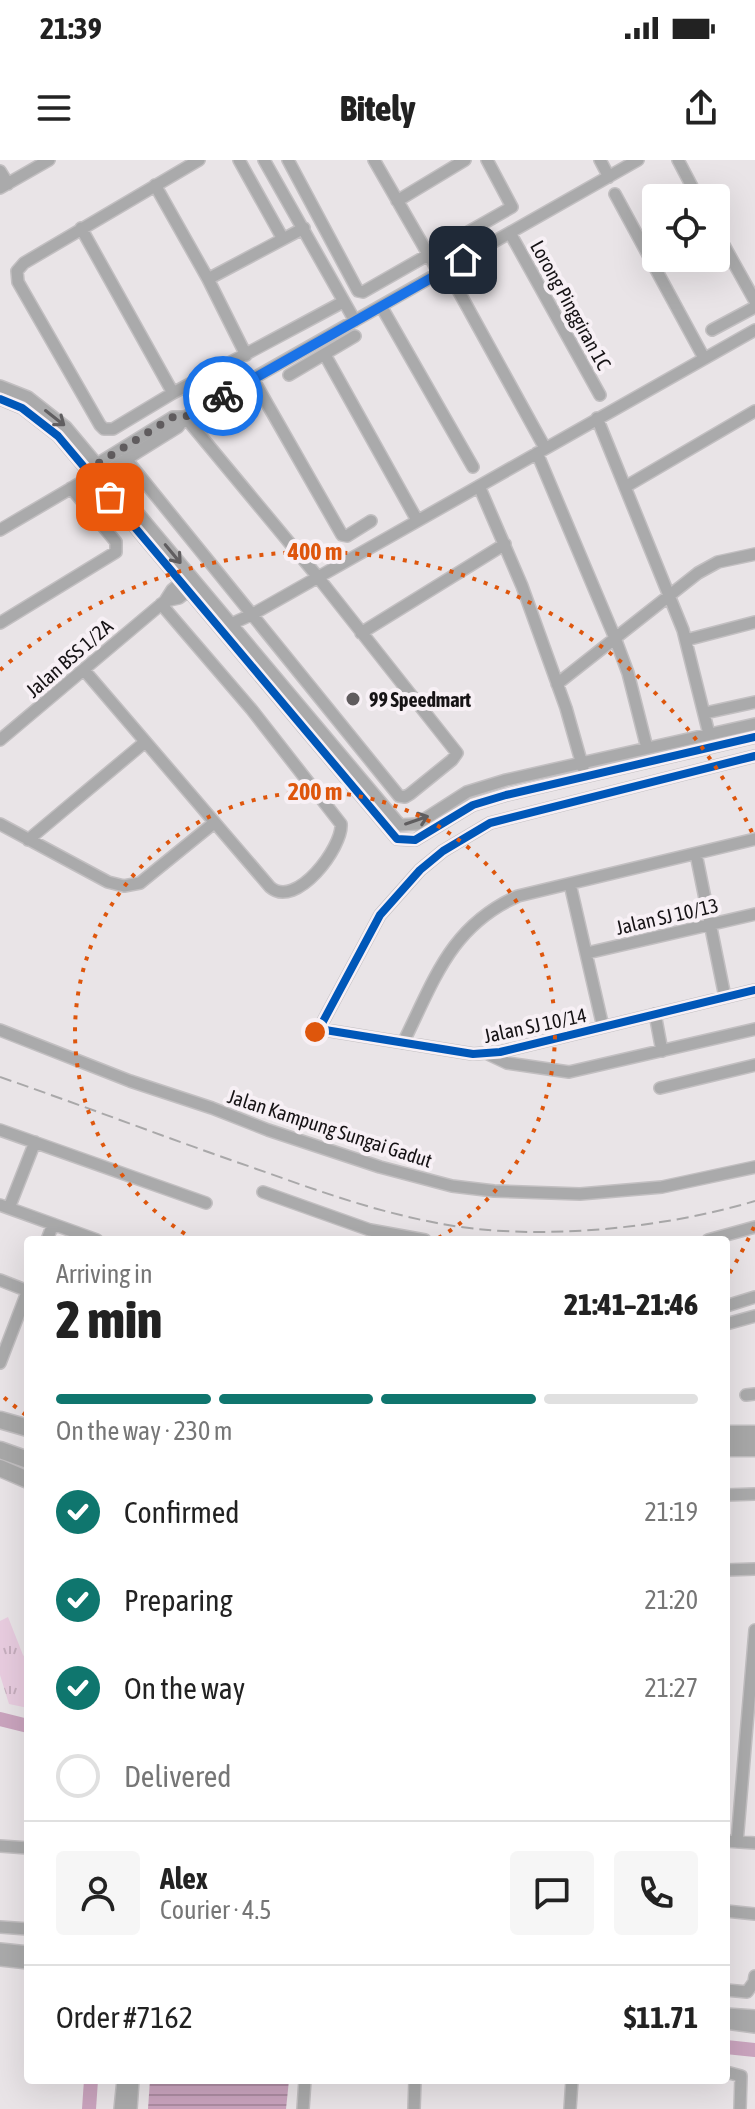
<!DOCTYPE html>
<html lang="en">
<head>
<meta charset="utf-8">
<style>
	body { margin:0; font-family:"Asap Condensed",sans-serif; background:#f6f6f6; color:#222; height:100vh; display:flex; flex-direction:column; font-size:30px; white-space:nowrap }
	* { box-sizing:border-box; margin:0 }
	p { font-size:26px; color:#767676 }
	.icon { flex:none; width:44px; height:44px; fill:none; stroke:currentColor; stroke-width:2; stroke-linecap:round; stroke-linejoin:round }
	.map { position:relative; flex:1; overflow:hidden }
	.side { position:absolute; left:24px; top:1076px; width:706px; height:848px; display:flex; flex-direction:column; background:#fff; border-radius:8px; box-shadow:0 8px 32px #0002 }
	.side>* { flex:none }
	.tools { position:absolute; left:642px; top:24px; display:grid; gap:16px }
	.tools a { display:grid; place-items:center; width:88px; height:88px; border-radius:8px; background:#fff; box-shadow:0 8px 32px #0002; font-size:40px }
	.pin { position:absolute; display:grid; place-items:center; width:68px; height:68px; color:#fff; margin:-34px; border-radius:16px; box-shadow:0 4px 12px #0006 }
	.courier { position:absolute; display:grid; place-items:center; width:80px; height:80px; margin:-40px; border:6px solid #1a73e8; border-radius:50%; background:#fff; color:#222; box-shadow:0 2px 10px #0007 }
	.head em { font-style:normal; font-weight:800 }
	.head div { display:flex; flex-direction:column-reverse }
	.head { display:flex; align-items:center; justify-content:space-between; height:136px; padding:0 32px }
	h1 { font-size:52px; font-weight:800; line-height:60px }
	.bar { display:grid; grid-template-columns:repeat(4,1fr); gap:12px 8px; align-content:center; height:96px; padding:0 32px }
	.bar i { height:10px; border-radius:6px; background:#e0e0e0 }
	.bar .selected { background:#0f766e }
	.bar p { grid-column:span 4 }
	.line { display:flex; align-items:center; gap:20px; padding:0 32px; border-top:2px solid #e0e0e0 }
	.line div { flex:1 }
	.round { display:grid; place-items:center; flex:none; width:84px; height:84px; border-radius:8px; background:#f6f6f6 }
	ol { padding:0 32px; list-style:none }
	li { display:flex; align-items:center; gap:24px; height:88px }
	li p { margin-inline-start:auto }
	li .icon { padding:8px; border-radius:50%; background:#0f766e; color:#fff; stroke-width:4 }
	li:last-child { color:#767676 }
	li i { width:44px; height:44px; border:4px solid #e0e0e0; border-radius:50% }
	.status { display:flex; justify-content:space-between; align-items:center; height:56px; padding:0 40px; background:#fff; direction:ltr }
	.status svg { height:22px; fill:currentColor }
	header { display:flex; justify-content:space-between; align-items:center; height:104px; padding:0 32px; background:#fff; font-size:36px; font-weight:800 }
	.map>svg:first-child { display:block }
</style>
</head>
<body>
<div class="status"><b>21:39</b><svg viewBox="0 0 49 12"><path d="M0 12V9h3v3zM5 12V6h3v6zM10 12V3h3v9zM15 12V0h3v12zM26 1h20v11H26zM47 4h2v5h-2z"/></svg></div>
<header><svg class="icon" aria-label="menu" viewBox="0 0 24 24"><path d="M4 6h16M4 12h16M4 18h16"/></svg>Bitely<svg class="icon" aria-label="share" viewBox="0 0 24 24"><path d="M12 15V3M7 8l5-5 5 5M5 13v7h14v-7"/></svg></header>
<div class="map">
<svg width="755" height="1949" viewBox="0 0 755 1949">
	<defs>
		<pattern id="park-tufts" width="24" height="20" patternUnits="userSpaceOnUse" patternTransform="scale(2)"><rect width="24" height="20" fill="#e8ccdf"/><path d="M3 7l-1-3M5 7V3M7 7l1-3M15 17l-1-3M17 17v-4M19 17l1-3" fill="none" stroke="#c6aebe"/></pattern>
		<pattern id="water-rules" width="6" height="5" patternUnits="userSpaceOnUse" patternTransform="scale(2)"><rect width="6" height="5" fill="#caa4be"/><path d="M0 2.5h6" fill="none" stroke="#ad8ca2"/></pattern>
	</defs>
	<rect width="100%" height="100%" fill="#e9e4e7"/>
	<path fill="url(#park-tufts)" d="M8,1457L23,1495L28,1501V1548L9,1544L0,1515V1461Z"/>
	<path fill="url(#water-rules)" d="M150,1920H289L286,1949H148Z"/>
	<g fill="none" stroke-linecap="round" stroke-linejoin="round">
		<path stroke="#caa4be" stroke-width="14" d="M0,1559L28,1566
			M726,1887L755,1890
			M89,1949L91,1920"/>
		<defs>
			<path id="minor" d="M199,0L24,103L17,111L18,122L100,265L104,269H113L173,233L343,142
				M239,0L283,79
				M264,0L355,161
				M288,0L358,131L363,132L512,47L487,0
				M374,0L439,113
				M600,0L609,17
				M678,0L698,38
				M0,11L8,24
				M155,25L208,119L246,195
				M0,28L49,0
				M615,34L704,198
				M397,41L465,0
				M81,68L173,233
				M716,71L755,141
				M510,73L600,235
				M208,119L304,68
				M453,121L545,288
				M381,146L473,307
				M712,170L755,147
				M325,195L417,360
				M289,215L355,176
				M253,219L342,375L347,376L371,361
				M0,226L28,237L66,267L400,665L417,664L467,632L506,620L755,564
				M0,239L22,248L58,276L397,679L415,680L473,645L506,635L755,577
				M597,258L683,470L709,574
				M537,293L615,478L628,513L647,588
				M126,299L399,636L405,637L410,634L452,600L457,593L317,416L185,257
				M95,310L97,304L173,257H185
				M479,326L522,426L566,548L583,608
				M625,327L755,251
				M129,342L128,323L134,309
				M0,370L92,316L104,313L178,267L185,257L638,0
				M184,420L172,430L165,441L179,438L192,428
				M0,463L116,392V382L71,328
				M231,464L253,454L755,170
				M361,473L505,384
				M686,480L755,462
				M84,510L270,727C296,750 343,687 341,664L252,550L161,444
				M557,524L698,413L718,402L755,394
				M705,553L755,542
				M0,580L165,441
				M755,596L490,663L443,691L420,710L380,755L319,869L473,894L500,892L755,830
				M0,664L108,722L124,726L140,723L214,663
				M28,680L145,582
				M696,694L725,837
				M570,724L603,867
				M587,793L755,754
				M655,854L662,891
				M0,870L130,921L212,948L268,970L380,1007L452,1026L494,1031L580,1034L662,1027L755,1007
				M403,883C434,821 450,766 518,736L755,679
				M488,894L507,903L569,912L755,869
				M660,928L755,905
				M0,970L206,1043
				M263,1032L370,1070L425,1080
				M0,1045L97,1080
				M9,1048L35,982
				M47,1080L53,1064
				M708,1080L755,1067
				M0,1120L28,1131
				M726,1146L755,1137
				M726,1164L755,1156
				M0,1203L28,1130
				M746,1235L755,1234
				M726,1335L755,1334
				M726,1410L755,1409
				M726,1681L755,1683
				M737,1682L755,1470
				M0,1686L28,1688
				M726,1751L755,1754
				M0,1767L28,1769
				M0,1789L28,1792
				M0,1800L28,1803
				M726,1830L747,1832L754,1822L755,1816
				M726,1854L755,1856
				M726,1863L755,1867
				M726,1912L741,1916L740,1949
				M120,1949L123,1920
				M131,1949L133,1920
				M303,1949L305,1920
				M414,1949L415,1920
				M570,1949L572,1920"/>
			<path id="highway" d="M0,1260L28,1268
				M726,1274H755
				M726,1288H755
				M0,1290L28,1300
				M0,1308L28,1320"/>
		</defs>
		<use href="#minor" stroke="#c2bfc1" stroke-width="14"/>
		<use href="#highway" stroke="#c2bfc1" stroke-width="19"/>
		<use href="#minor" stroke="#aaaaab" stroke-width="11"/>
		<use href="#highway" stroke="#a8a8a8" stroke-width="16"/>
		<path stroke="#a9a8a9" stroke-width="2" stroke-dasharray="12 6" stroke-linecap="butt" d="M0,917C84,946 167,978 251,1007C313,1029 373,1051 437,1063C532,1082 662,1069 755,1041"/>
		<defs>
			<path id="cycleway" d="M0,239L22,248L58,276L397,679L415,680L473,645L506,635L755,577
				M755,596L490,663L443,691L420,710L380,755L319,869L473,894L500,892L755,830"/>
		</defs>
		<use href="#cycleway" stroke="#f7f0f5" stroke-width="13"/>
		<use href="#cycleway" stroke="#0057b8" stroke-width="8"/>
	</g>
	<defs><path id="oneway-shaft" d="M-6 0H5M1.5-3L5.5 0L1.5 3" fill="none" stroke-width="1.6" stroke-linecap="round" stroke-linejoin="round" transform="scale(2)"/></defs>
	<g stroke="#605e60">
		<use href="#oneway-shaft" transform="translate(55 258) rotate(38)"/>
		<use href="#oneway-shaft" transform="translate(173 394) rotate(50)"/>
		<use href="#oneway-shaft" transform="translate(417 660) rotate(-19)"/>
	</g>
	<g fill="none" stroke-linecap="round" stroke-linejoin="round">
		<path stroke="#605c5e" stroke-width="8" stroke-dasharray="0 14.4" d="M110,337L92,316L97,304L173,257H185L223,236"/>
		<path stroke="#1a73e8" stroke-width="10" d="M223,236L463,100"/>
	</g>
	<g fill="none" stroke="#de560c" stroke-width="4" stroke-dasharray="4 8">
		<path d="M195 1080A240 240 0 1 1 435 1080"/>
		<path d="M754 1067A480 480 0 0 1 726 1119M26 1255A480 480 0 0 1 0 1234M0 510A480 480 0 0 1 754 677"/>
	</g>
	<circle fill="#605c5e" stroke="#f7f0f5" stroke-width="3" cx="353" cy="539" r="8"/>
	<g text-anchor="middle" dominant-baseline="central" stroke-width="8" stroke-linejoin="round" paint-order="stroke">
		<g font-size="20" fill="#161315" stroke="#f7f0f5">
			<text transform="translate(571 145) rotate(61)">Lorong Pinggiran 1C</text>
			<text transform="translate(69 498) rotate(-41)">Jalan BSS 1/2A</text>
			<text transform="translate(667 756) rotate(-13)">Jalan SJ 10/13</text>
			<text transform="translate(535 865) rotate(-12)">Jalan SJ 10/14</text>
			<text transform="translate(330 968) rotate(18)">Jalan Kampung Sungai Gadut</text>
		</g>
		<g font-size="20" font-weight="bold" fill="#161315" stroke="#f7f0f5" text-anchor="start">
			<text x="369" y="539">99 Speedmart</text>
		</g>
	</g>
	<circle cx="315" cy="872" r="12" fill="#de560c" stroke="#f7f0f5" stroke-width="4"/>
	<g font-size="24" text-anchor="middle" font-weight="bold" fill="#de560c" stroke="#f7f0f5" stroke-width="8" stroke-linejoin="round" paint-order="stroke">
		<text x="315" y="400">400 m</text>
		<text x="315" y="640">200 m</text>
	</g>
</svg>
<div class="tools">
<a><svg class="icon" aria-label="locate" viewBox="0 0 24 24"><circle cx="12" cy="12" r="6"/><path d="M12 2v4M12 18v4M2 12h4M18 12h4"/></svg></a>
</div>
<div class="pin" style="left:110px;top:337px;background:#ea580c"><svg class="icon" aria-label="bag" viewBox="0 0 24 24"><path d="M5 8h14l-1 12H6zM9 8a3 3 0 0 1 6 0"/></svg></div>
<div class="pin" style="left:463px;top:100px;background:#1f2937"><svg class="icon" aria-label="home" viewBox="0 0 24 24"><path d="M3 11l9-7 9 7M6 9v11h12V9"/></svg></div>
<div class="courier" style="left:223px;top:236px"><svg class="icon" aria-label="bike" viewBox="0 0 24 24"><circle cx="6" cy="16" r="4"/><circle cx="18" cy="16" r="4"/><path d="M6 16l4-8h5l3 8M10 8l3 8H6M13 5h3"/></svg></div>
<section class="side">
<div class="head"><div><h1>2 min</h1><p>Arriving in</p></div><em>21:41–21:46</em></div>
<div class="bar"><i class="selected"></i><i class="selected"></i><i class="selected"></i><i></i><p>On the way · 230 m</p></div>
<ol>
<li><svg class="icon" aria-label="check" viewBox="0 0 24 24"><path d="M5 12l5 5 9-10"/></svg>Confirmed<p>21:19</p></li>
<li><svg class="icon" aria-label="check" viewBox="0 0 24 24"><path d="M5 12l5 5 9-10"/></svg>Preparing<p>21:20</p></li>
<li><svg class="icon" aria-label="check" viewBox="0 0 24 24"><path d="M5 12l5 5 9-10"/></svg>On the way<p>21:27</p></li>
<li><i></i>Delivered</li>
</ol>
<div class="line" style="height:144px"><a class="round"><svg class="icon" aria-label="person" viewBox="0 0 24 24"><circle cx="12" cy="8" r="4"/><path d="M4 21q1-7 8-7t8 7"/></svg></a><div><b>Alex</b><p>Courier · 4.5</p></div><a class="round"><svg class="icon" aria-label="chat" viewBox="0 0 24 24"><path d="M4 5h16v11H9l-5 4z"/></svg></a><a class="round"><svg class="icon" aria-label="phone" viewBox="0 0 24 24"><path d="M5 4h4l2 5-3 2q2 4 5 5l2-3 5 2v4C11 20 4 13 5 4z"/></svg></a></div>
<div class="line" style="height:104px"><div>Order #7162</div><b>$11.71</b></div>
</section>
</div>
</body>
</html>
